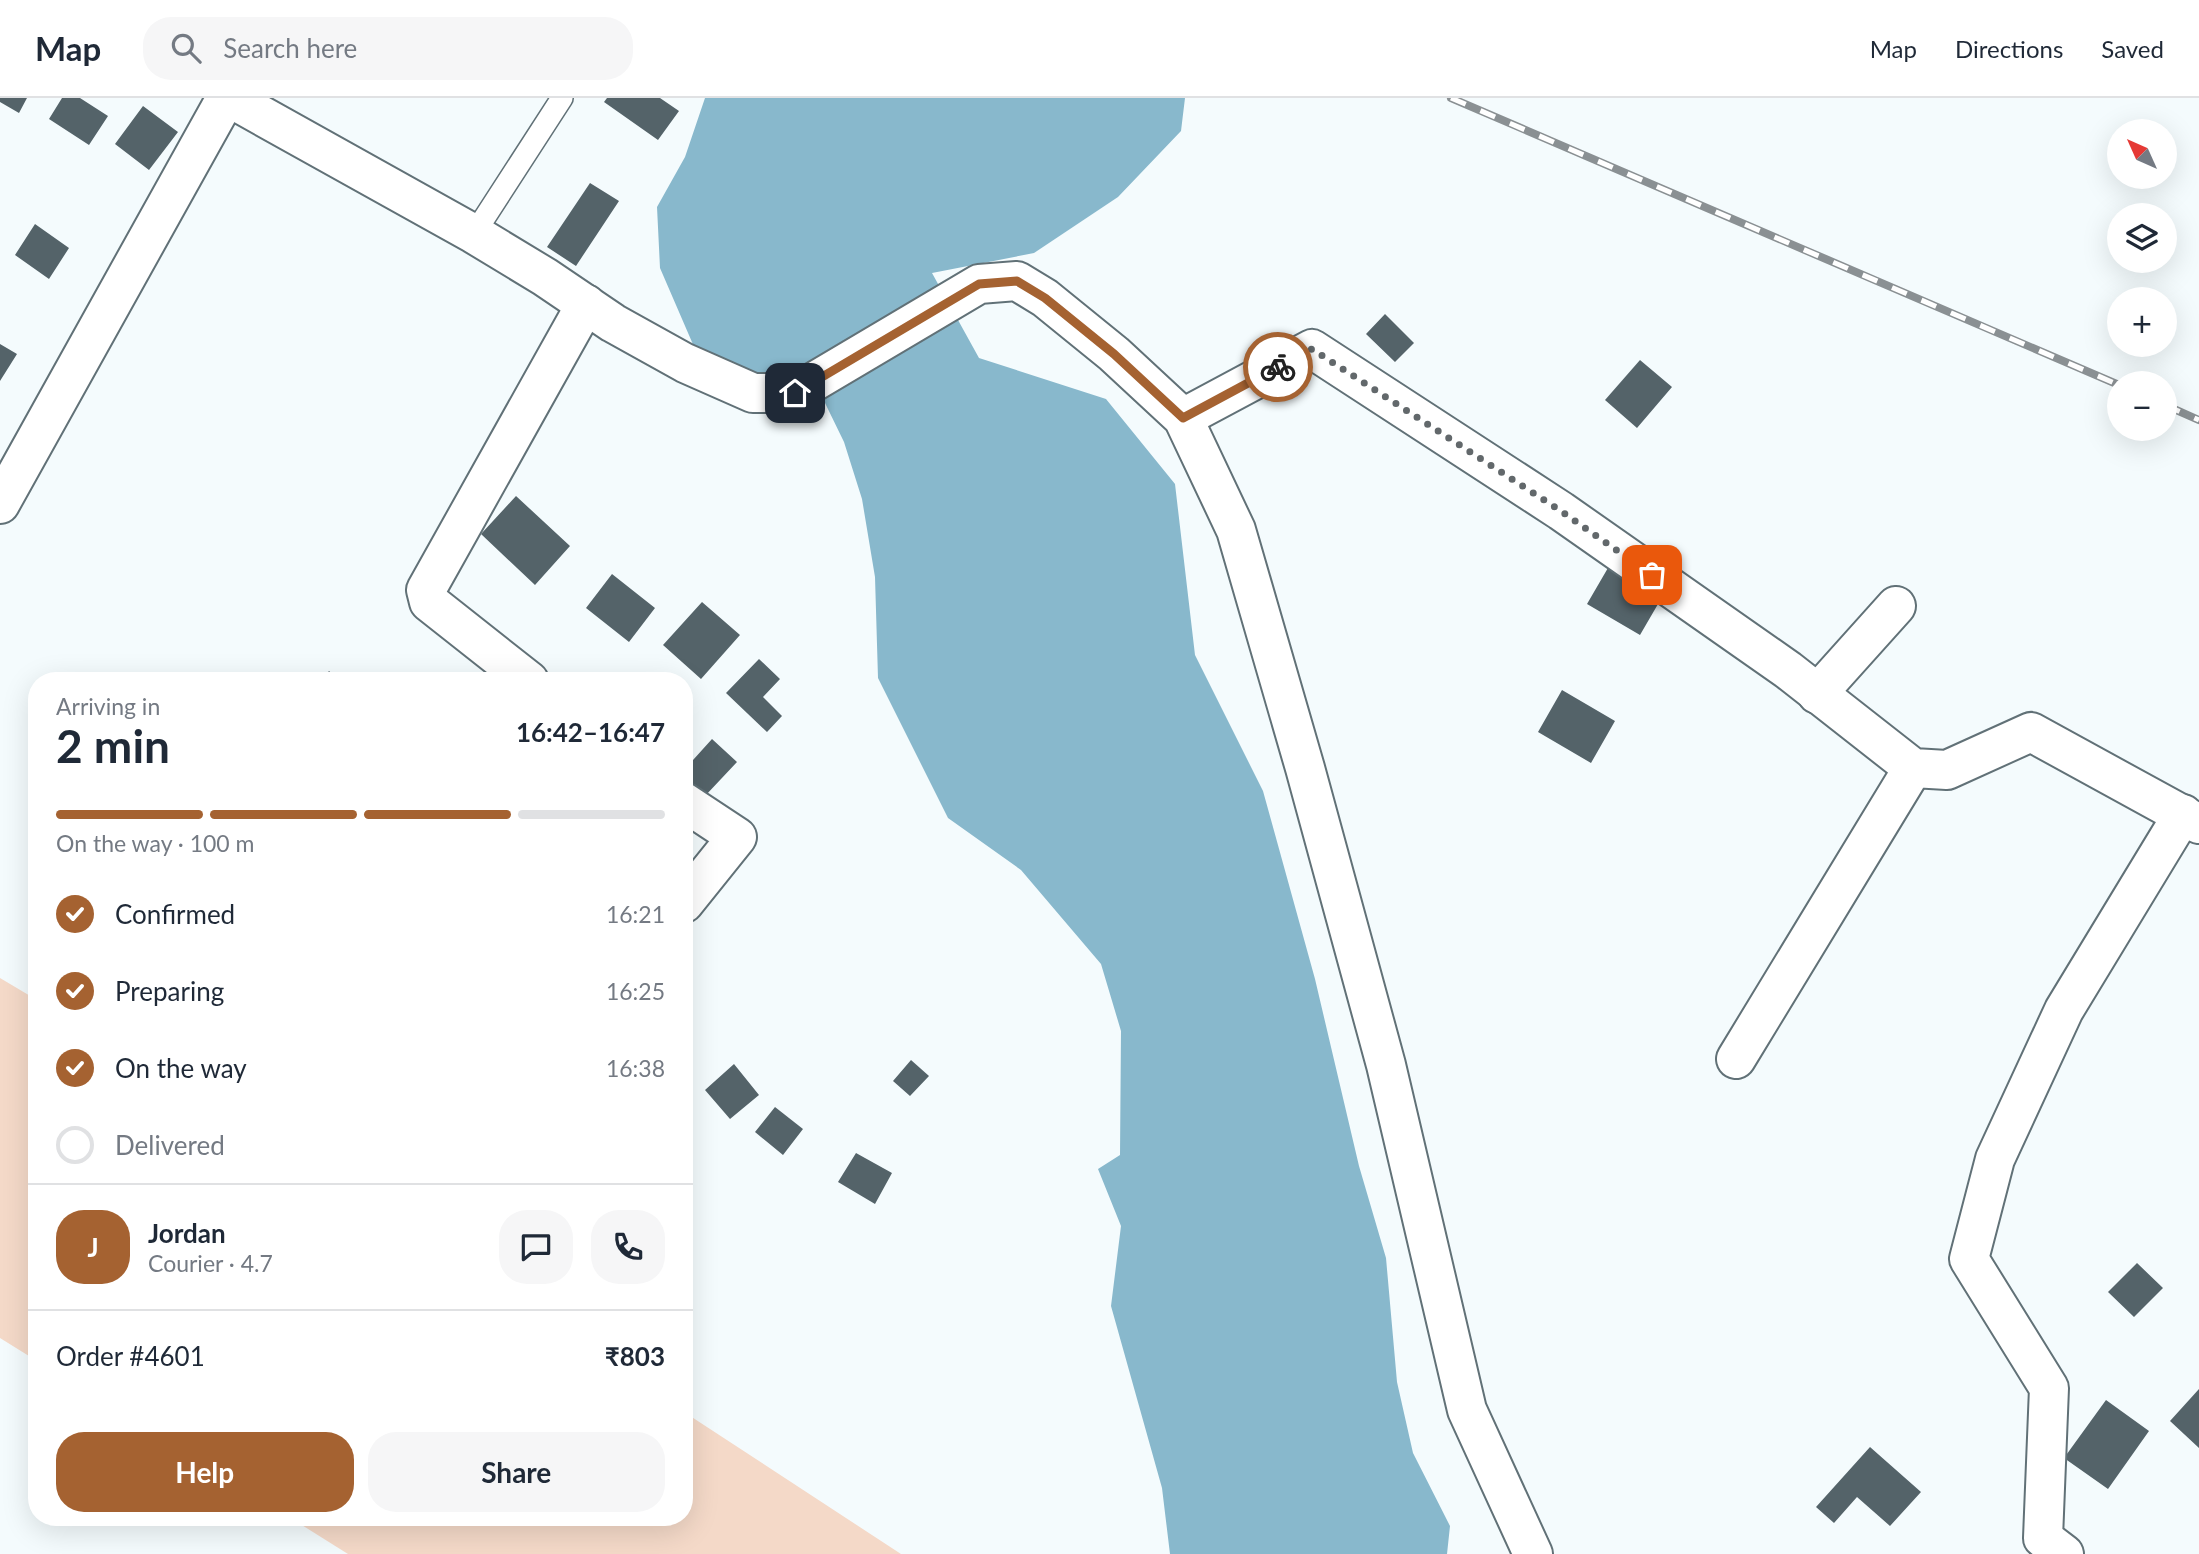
<!DOCTYPE html>
<html lang="en">
<head>
<meta charset="utf-8">
<style>
	body { margin:0; font-family:Lato,sans-serif; background:#f6f6f7; color:#1f2937; height:100vh; display:flex; flex-direction:column; font-size:26px; white-space:nowrap }
	* { box-sizing:border-box; margin:0 }
	p { font-size:23px; color:#747a83 }
	.icon { flex:none; width:38px; height:38px; fill:none; stroke:currentColor; stroke-width:2; stroke-linecap:round; stroke-linejoin:round }
	.map { position:relative; flex:1; overflow:hidden }
	.details { position:absolute; left:28px; top:574px; width:665px; height:854px; display:flex; flex-direction:column; background:#fff; border-radius:28px; box-shadow:0 7px 28px #0002 }
	.details>* { flex:none }
	.needle { width:46px; rotate:315deg }
	.tools { position:absolute; left:2107px; top:21px; display:grid; gap:14px }
	.tools a { display:grid; place-items:center; width:70px; height:70px; border-radius:50%; background:#fff; box-shadow:0 7px 28px #0002; font-size:35px }
	.pin { position:absolute; display:grid; place-items:center; width:60px; height:60px; color:#fff; margin:-30px; border-radius:14px; box-shadow:0 4px 10px #0006 }
	.courier { position:absolute; display:grid; place-items:center; width:70px; height:70px; margin:-35px; border:5px solid #a56231; border-radius:50%; background:#fff; color:#222; box-shadow:0 2px 9px #0007 }
	.overview em { font-style:normal; font-weight:700 }
	.overview div { display:flex; flex-direction:column-reverse }
	.overview { display:flex; align-items:center; justify-content:space-between; height:119px; padding:0 28px }
	h1 { font-size:46px; font-weight:700; line-height:52px }
	.bar { display:grid; grid-template-columns:repeat(4,1fr); gap:10px 7px; align-content:center; height:84px; padding:0 28px }
	.bar i { height:9px; border-radius:5px; background:#e0e1e3 }
	.bar .active { background:#a56231 }
	.bar p { grid-column:span 4 }
	.line { display:flex; align-items:center; gap:18px; padding:0 28px; border-top:2px solid #e0e1e3 }
	.line div { flex:1 }
	.round { display:grid; place-items:center; flex:none; width:74px; height:74px; border-radius:28px; background:#f6f6f7 }
	ol { padding:0 28px; list-style:none }
	li { display:flex; align-items:center; gap:21px; height:77px }
	li p { margin-inline-start:auto }
	li .icon { padding:7px; border-radius:50%; background:#a56231; color:#fff; stroke-width:4 }
	li:last-child { color:#747a83 }
	li i { width:38px; height:38px; border:4px solid #e0e1e3; border-radius:50% }
	.button { display:flex; gap:14px; margin-top:auto; padding:14px 28px }
	.button a { flex:1; height:80px; border-radius:28px; background:#a56231; color:#fff; font-size:28px; font-weight:700; line-height:80px; text-align:center }
	.button a+a { background:#f6f6f7; color:#1f2937 }
	header { display:flex; align-items:center; gap:42px; box-sizing:border-box; height:98px; padding:0 35px; background:#fff; border-bottom:2px solid #e0e1e3 }
	header strong { font-size:33px }
	nav { display:flex; gap:38px; margin-inline-start:auto; font-size:24px }
	.search { width:490px; height:63px; background:#f6f6f7; display:flex; align-items:center; gap:18px; box-sizing:border-box; padding:0 24px; border-radius:28px; color:#747a83; font-size:26px }
	.map>svg:first-child { display:block }
</style>
</head>
<body>
<header>
<strong>Map</strong>
<div class="search"><svg class="icon" aria-label="search" viewBox="0 0 24 24"><circle cx="10" cy="10" r="6"/><path d="M15 15l6 6"/></svg>Search here</div>
<nav><a>Map</a><a>Directions</a><a>Saved</a></nav>
</header>
<div class="map">
<svg width="2199" height="1456" viewBox="0 0 2199 1456">
	<rect width="100%" height="100%" fill="#f4fbfd"/>
	<path fill="#f4d9c8" d="M0,880L37,902V1263L0,1240Z
		M684,1314L901,1456H348L289,1419H684Z"/>
	<path fill="#88b8cc" d="M705,0H1185L1181,33L1118,99L1034,155L932,175L979,260L1106,301L1175,386L1195,557L1263,693L1315,881L1359,1068L1386,1160L1397,1284L1413,1355L1450,1428L1447,1456H1170L1162,1390L1111,1208L1121,1128L1098,1071L1120,1057L1121,933L1101,866L1021,772L948,720L878,580L875,479L862,401L844,344L807,268L752,285L698,258L660,170L657,109L685,59Z"/>
	<path fill="#546369" d="M0,0H27L19,15L0,4Z
		M62,0H80L108,18L89,47L49,21Z
		M607,0H660L679,13L658,42L604,4Z
		M143,8L178,34L149,72L115,46Z
		M590,85L619,103L576,168L547,149Z
		M35,126L69,150L49,181L15,157Z
		M1385,216L1414,245L1395,264L1366,236Z
		M0,246L17,256L0,283Z
		M1640,262L1672,289L1637,330L1605,302Z
		M516,398L570,448L535,487L481,436Z
		M1612,463L1665,494L1640,537L1587,506Z
		M612,476L655,510L629,544L586,510Z
		M702,504L740,537L701,581L663,547Z
		M759,561L780,581L763,599L782,618L767,634L726,595Z
		M329,573L340,583H321Z
		M1562,592L1615,623L1591,665L1538,634Z
		M712,641L737,664L705,698L684,679V672Z
		M911,962L929,978L910,998L893,983Z
		M734,966L759,997L730,1021L705,992Z
		M775,1009L803,1031L783,1057L755,1034Z
		M856,1055L892,1075L875,1106L838,1084Z
		M2137,1165L2163,1190L2134,1219L2108,1194Z
		M2199,1291V1350L2170,1323Z
		M2106,1302L2149,1333L2108,1391L2064,1360Z
		M1870,1349L1921,1394L1890,1428L1857,1399L1834,1425L1816,1409Z"/>
	<g fill="none" stroke-linecap="round" stroke-linejoin="round">
		<defs>
			<path id="service" d="M474,136L562,0"/>
			<path id="minor" d="M0,406L226,0
				M529,583L429,504L426,492L586,206
				M1817,596L1896,508
				M684,704L737,739L684,805
				M1736,961L1913,670
				M2064,1456L2043,1440L2049,1290L1969,1161L1995,1061L2064,912L2183,716"/>
			<path id="tertiary" d="M1183,320L1312,251L1561,413L1788,572L1913,670L1947,672L2031,634L2199,726"/>
			<path id="secondary" d="M230,0L474,136L545,179L613,225L685,265L753,295H795L979,186L1017,183L1045,200L1114,256L1183,320L1236,432L1305,670L1386,967L1467,1312L1533,1456"/>
		</defs>
		<use href="#service" stroke="#617177" stroke-width="24"/>
		<use href="#minor" stroke="#617177" stroke-width="42"/>
		<use href="#tertiary" stroke="#617177" stroke-width="42"/>
		<use href="#secondary" stroke="#617177" stroke-width="42"/>
		<use href="#service" stroke="#fff" stroke-width="21"/>
		<use href="#minor" stroke="#fff" stroke-width="38"/>
		<use href="#tertiary" stroke="#fff" stroke-width="38"/>
		<use href="#secondary" stroke="#fff" stroke-width="38"/>
		<defs>
			<path id="rail" d="M1451,0L2119,287
				M2165,307L2199,322"/>
		</defs>
		<use href="#rail" stroke="#8a9093" stroke-width="8"/>
		<use href="#rail" stroke="#fff" stroke-width="5" stroke-dasharray="16" stroke-linecap="butt"/>
	</g>
	<g fill="none" stroke-linecap="round" stroke-linejoin="round">
		<path stroke="#62686b" stroke-width="7" stroke-dasharray="0 12.6" d="M1278,269L1312,251L1561,413L1652,477"/>
		<path stroke="#a56231" stroke-width="9" d="M795,295L979,186L1017,183L1045,200L1114,256L1183,320L1278,269"/>
	</g>
</svg>
<div class="tools">
<a><svg class="needle" viewBox="-14 -14 28 28"><path d="M0-13l5 13h-10z" fill="#e53935"/><path d="M0 13l5-13h-10z" fill="#747a83"/></svg></a>
<a><svg class="icon" aria-label="layers" viewBox="0 0 24 24"><path d="M12 4l9 5-9 5-9-5zM3 14l9 5 9-5"/></svg></a>
<a>+</a>
<a>−</a>
</div>
<div class="pin" style="left:1652px;top:477px;background:#ea580c"><svg class="icon" aria-label="bag" viewBox="0 0 24 24"><path d="M5 8h14l-1 12H6zM9 8a3 3 0 0 1 6 0"/></svg></div>
<div class="pin" style="left:795px;top:295px;background:#1f2937"><svg class="icon" aria-label="home" viewBox="0 0 24 24"><path d="M3 11l9-7 9 7M6 9v11h12V9"/></svg></div>
<div class="courier" style="left:1278px;top:269px"><svg class="icon" aria-label="bike" viewBox="0 0 24 24"><circle cx="6" cy="16" r="4"/><circle cx="18" cy="16" r="4"/><path d="M6 16l4-8h5l3 8M10 8l3 8H6M13 5h3"/></svg></div>
<section class="details">
<div class="overview"><div><h1>2 min</h1><p>Arriving in</p></div><em>16:42–16:47</em></div>
<div class="bar"><i class="active"></i><i class="active"></i><i class="active"></i><i></i><p>On the way · 100 m</p></div>
<ol>
<li><svg class="icon" aria-label="check" viewBox="0 0 24 24"><path d="M5 12l5 5 9-10"/></svg>Confirmed<p>16:21</p></li>
<li><svg class="icon" aria-label="check" viewBox="0 0 24 24"><path d="M5 12l5 5 9-10"/></svg>Preparing<p>16:25</p></li>
<li><svg class="icon" aria-label="check" viewBox="0 0 24 24"><path d="M5 12l5 5 9-10"/></svg>On the way<p>16:38</p></li>
<li><i></i>Delivered</li>
</ol>
<div class="line" style="height:126px"><b class="round" style="background:#a56231;color:#fff">J</b><div><b>Jordan</b><p>Courier · 4.7</p></div><a class="round"><svg class="icon" aria-label="chat" viewBox="0 0 24 24"><path d="M4 5h16v11H9l-5 4z"/></svg></a><a class="round"><svg class="icon" aria-label="phone" viewBox="0 0 24 24"><path d="M5 4h4l2 5-3 2q2 4 5 5l2-3 5 2v4C11 20 4 13 5 4z"/></svg></a></div>
<div class="line" style="height:91px"><div>Order #4601</div><b>₹803</b></div>
<div class="button"><a>Help</a><a>Share</a></div>
</section>
</div>
</body>
</html>
